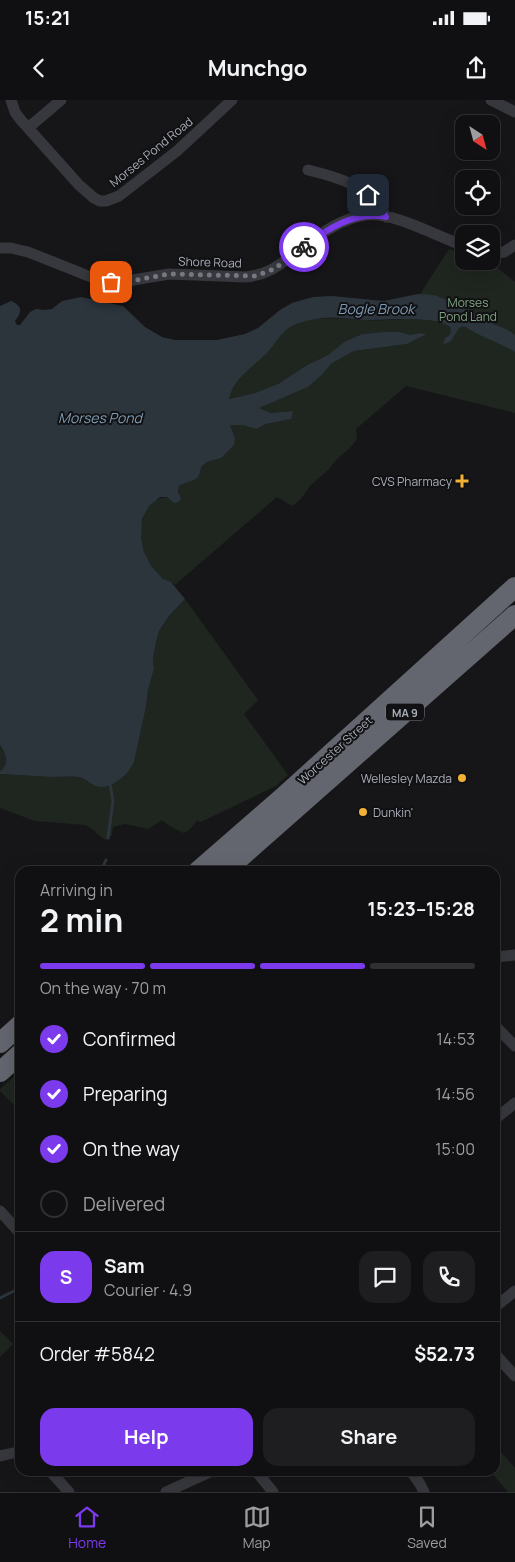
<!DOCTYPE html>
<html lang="en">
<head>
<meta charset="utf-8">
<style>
	body { margin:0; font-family:Manrope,sans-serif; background:#1e1e20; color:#f1f3f6; height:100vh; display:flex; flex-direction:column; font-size:19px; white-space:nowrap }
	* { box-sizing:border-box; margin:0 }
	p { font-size:16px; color:#9c9d9f }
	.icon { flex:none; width:28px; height:28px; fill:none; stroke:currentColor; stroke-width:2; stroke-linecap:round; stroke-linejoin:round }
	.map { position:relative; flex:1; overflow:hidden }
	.details { position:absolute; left:15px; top:766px; width:485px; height:610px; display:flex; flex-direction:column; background:#101012; border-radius:15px; box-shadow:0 5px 20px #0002,0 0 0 1px #303032 }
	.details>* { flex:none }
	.needle { width:32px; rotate:144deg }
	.controls { position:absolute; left:455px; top:15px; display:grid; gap:10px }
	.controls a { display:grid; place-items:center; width:45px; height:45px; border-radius:10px; background:#101012; box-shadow:0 5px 20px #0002,0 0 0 1px #303032; font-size:25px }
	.pin { position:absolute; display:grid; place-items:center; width:42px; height:42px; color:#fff; margin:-21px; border-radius:10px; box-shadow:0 2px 8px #0006 }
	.courier { position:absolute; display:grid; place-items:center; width:50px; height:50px; margin:-25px; border:4px solid #7c3aed; border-radius:50%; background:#fff; color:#222; box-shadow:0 1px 6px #0007 }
	.headline em { font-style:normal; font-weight:700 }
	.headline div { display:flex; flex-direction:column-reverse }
	.headline { display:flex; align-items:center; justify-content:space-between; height:85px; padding:0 25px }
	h1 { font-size:32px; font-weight:700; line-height:38px }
	.bar { display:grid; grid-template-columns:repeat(4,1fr); gap:8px 5px; align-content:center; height:60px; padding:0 25px }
	.bar i { height:6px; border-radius:4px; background:#303032 }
	.bar .active { background:#7c3aed }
	.bar p { grid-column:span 4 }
	.line { display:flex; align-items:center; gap:12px; padding:0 25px; border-top:1px solid #303032 }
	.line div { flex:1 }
	.round { display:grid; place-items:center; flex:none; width:52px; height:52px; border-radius:15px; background:#1e1e20 }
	ol { padding:0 25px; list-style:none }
	li { display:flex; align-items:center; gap:15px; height:55px }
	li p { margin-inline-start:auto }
	li .icon { padding:5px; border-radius:50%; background:#7c3aed; color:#fff; stroke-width:4 }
	li:last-child { color:#9c9d9f }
	li i { width:28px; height:28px; border:2px solid #303032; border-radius:50% }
	.action { display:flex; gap:10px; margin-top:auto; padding:10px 25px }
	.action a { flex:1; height:58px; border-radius:15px; background:#7c3aed; color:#fff; font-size:20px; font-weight:700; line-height:58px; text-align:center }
	.action a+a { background:#1e1e20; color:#f1f3f6 }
	.status { display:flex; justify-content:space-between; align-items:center; height:35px; padding:0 25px; background:#101012; direction:ltr }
	.status svg { height:14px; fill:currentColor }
	header { display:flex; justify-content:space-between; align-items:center; height:65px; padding:0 25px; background:#101012; font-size:22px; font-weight:700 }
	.tab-bar { display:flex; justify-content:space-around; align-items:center; height:70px; border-top:1px solid #303032; background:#101012; font-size:14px; color:#9c9d9f }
	.tab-bar a { display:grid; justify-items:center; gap:2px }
	.tab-bar .active { color:#7c3aed }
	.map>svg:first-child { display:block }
</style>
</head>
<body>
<div class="status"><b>15:21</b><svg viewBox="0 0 49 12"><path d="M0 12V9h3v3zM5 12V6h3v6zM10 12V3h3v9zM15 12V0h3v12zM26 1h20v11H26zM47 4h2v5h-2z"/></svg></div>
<header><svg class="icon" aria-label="back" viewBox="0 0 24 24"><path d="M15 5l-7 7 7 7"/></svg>Munchgo<svg class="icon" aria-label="share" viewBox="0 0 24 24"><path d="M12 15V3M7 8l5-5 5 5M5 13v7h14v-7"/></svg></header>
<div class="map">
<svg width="515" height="1392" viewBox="0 0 515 1392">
	<rect width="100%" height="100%" fill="#161618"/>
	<path fill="#1e261f" d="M449,149L464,154V161H489L515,182V313L406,286L356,329L357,339L349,349L337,359L329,369L310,386L301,399L292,406L277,397L175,485C171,481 166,481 161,478C143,463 132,424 150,405C157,398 159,399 167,397C171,396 175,393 178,392L179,386C191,379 200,382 201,367L207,362L221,358L235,338L230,325H243L256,329L266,324L290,319L293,311L271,313L258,308L308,287L323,274L331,264L354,251L407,244L427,234L420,233L410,235L400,232H383L362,234L344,242L328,255L307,265L278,284L255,293L229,299C235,279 246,272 261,258C272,249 278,235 290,227C313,214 341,219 366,220C378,221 391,220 404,219Z
		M185,499L258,600L244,614L288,675L276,686L201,722L197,721L189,730L183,733L168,725L162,720L148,729L125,724L113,727L112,735L106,740C97,736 95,729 85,725L35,721L0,708V674C17,675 34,676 50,677C59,677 69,676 78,677C87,678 93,688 102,687C115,686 129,674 134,662L146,607L148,590L154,569L153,558L156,542L159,531L169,516Z
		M0,646C6,654 10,664 0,671Z
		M20,971V1011L0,991V989Z
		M0,1231L13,1244L0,1257Z
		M495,1345L515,1368V1392H508L490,1371H495Z"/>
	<path fill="#2c353c" d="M418,194L434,195L454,203L491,223L508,230L515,235V252C499,242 480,237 464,226L459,228L451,241L443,245L445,238L450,235L451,228C440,215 386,220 369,220C354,220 338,216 323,218C313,219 299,222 290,227C280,234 275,244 267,253C252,268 234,278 229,299L255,293L278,284L307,265L328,255L344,242L362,234L383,232H400L410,235L420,233L427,234L407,244L354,251L331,264L323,274L308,287L259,308L271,313L293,311L291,319L266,324L256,329L243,325H230L235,338L234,345L221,358L207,362L201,367C200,383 191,379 179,386L178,392L181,398L179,402L174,403L167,397H160L149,406L142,419L141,438L144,452L151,466L163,479L171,482L185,499L169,516L159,531L156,542L153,558L154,569L148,590L146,607L134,662C129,674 115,686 102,687C93,688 87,678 78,677C69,676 59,677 50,677C34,676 17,675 0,674V671C10,664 6,654 0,645V206L11,201C23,206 22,212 15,221L17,225H20L30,212L36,209L45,210L52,209L62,201L81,197L123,206L145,227L162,237L175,240H217L245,234L258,228L280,210L292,203L313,197L332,196L384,201Z"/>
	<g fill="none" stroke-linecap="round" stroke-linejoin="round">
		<path stroke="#2c353c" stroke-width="3" d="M108,738L113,701L110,684
			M101,771L106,760
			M0,1198L20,1188"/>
		<path stroke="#37383d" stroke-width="11" d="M11,0L15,12L20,19L79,85L94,98L100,101H106L119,96L177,51L232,0
			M491,0L515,12
			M28,28L61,0
			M308,70C338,77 372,87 386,117
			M0,148H11L28,152L91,177L101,180L121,182L169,174L245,177C270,175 282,163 302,148C320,134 342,118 366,115C395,112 436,136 464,146
			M491,154L504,152L515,145
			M495,857L515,855
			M495,926L515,946
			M495,1019L515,1003
			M0,1111L20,1133
			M495,1207L515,1191
			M495,1254L515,1276
			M0,1356L13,1353H20
			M50,1371L69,1392
			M256,1371L273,1392
			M411,1371L420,1384L424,1392
			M166,1392L212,1371"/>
		<path stroke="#63666e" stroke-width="20" d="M198,771L283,697L515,487
			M225,771L515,515
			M0,943L20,925
			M0,972L20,954"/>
	</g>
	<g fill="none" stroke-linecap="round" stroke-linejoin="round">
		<path stroke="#757880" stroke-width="5" stroke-dasharray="0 9" d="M111,182L131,181L169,174L255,176L274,169L304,147"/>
		<path stroke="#7c3aed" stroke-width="6" d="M304,147C328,128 355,111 386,117L381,107L368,95"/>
	</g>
	<g fill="#f2b134" stroke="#111113" stroke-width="2">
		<path d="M459.5 373.5h5v5h5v5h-5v5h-5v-5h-5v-5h5z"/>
		<circle cx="462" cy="678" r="5"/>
		<circle cx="363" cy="712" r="5"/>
	</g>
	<g text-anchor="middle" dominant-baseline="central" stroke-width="4" stroke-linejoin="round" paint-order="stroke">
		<rect fill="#111113" stroke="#7b7e86" stroke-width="1" x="386" y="603.5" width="38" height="17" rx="4"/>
		<g font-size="11" font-weight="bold" fill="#a8adb8">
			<text x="405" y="612">MA 9</text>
		</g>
		<g font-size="12" fill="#a8adb8" stroke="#111113">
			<text transform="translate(151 52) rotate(-39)">Morses Pond Road</text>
			<text transform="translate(210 162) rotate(2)">Shore Road</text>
			<text transform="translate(335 650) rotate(-42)">Worcester Street</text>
		</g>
		<g font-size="12" fill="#7fa381" stroke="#111113">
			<text x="468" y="202">Morses<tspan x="468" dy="14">Pond Land</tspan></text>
		</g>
		<g font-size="12" fill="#a8adb8" stroke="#111113" text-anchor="end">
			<text x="452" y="381">CVS Pharmacy</text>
			<text x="452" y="678">Wellesley Mazda</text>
			<text x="373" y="712" text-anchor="start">Dunkin'</text>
		</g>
		<g font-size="14" font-style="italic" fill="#7f9bb3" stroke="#111113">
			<text x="376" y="208">Bogle Brook</text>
			<text x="100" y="317">Morses Pond</text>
		</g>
	</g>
</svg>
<div class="controls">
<a><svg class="needle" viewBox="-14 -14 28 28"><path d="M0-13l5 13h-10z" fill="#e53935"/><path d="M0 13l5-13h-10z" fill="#9c9d9f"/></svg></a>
<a><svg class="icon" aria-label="locate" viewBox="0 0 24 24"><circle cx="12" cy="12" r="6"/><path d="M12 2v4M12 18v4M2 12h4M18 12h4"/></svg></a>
<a><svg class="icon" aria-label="layers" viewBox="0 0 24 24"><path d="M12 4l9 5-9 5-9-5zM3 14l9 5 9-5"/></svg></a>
</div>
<div class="pin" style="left:111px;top:182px;background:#ea580c"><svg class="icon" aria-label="bag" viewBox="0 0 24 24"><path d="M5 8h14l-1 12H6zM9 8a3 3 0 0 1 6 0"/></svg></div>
<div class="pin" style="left:368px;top:95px;background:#1f2937"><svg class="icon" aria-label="home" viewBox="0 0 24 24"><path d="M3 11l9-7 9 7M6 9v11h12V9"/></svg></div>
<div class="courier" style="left:304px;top:147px"><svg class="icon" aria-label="bike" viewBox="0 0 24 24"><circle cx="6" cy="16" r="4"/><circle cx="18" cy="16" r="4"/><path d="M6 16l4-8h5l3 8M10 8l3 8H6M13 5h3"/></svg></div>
<section class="details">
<div class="headline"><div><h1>2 min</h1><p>Arriving in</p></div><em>15:23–15:28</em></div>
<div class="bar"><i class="active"></i><i class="active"></i><i class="active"></i><i></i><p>On the way · 70 m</p></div>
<ol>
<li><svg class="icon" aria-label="check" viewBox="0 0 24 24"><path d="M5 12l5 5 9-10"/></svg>Confirmed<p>14:53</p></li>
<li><svg class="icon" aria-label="check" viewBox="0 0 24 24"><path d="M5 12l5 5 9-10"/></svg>Preparing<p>14:56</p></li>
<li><svg class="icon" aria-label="check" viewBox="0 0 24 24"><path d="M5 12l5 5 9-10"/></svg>On the way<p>15:00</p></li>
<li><i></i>Delivered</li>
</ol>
<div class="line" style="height:90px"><b class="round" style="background:#7c3aed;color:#fff">S</b><div><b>Sam</b><p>Courier · 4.9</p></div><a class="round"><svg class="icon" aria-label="chat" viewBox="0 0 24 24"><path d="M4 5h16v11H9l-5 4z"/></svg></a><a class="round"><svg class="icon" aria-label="phone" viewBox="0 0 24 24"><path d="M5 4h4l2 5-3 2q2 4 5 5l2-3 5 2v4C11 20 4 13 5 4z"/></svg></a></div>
<div class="line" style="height:65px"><div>Order #5842</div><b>$52.73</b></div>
<div class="action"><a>Help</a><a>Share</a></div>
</section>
</div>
<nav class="tab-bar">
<a class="active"><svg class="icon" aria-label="home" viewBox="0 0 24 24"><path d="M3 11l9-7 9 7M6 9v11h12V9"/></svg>Home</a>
<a><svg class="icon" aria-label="map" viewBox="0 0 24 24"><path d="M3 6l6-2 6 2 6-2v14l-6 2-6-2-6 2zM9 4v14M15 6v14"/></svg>Map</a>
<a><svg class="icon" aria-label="saved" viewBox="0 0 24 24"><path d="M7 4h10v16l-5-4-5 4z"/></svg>Saved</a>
</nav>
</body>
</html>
